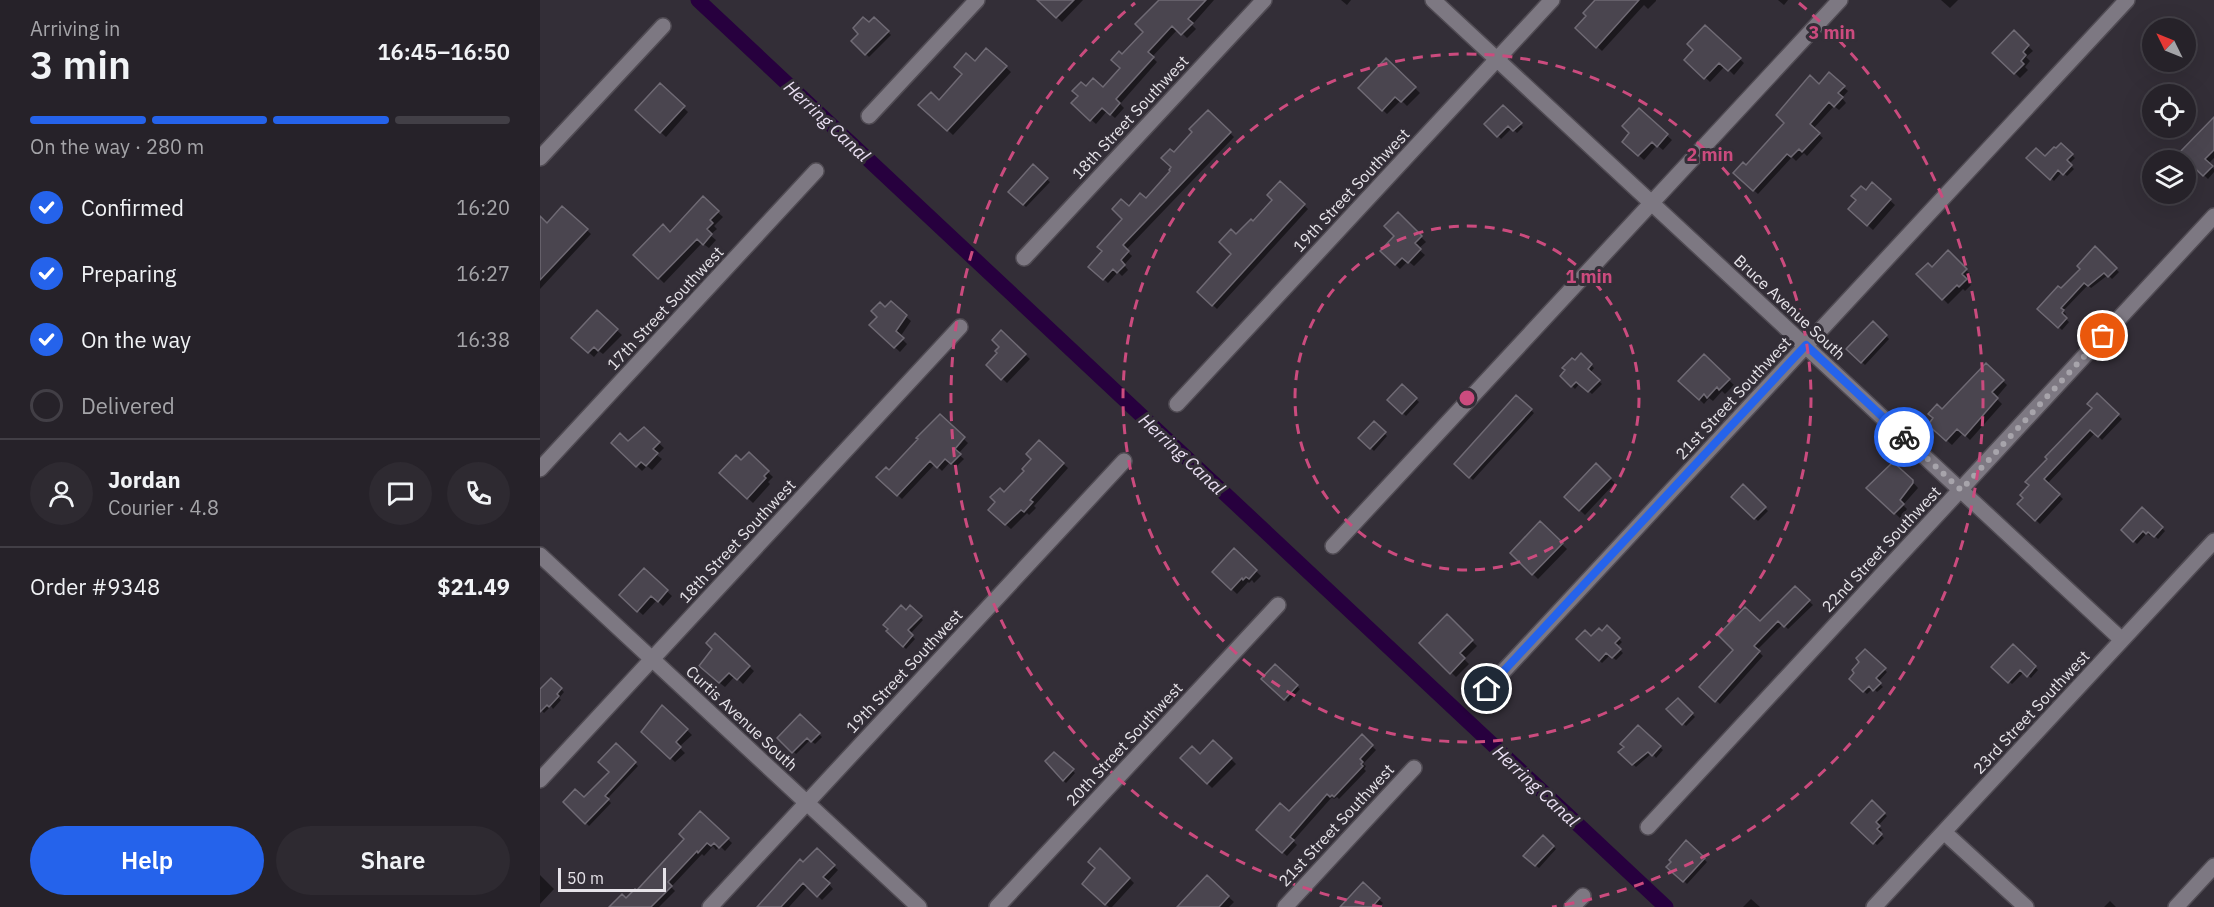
<!DOCTYPE html>
<html lang="en">
<head>
<meta charset="utf-8">
<style>
	body { margin:0; font-family:"IBM Plex Sans",sans-serif; background:#2e2a31; color:#f1f3f6; height:100vh; display:flex; flex-direction:column; font-size:22px; white-space:nowrap }
	* { box-sizing:border-box; margin:0 }
	p { font-size:20px; color:#a4a4a8 }
	.icon { flex:none; width:33px; height:33px; fill:none; stroke:currentColor; stroke-width:2; stroke-linecap:round; stroke-linejoin:round }
	.map { position:relative; flex:1; overflow:hidden }
	.panel { display:flex; flex-direction:column; background:#262229; width:540px }
	.panel>* { flex:none }
	.needle { width:39px; rotate:313deg }
	.fabs { position:absolute; left:1602px; top:18px; display:grid; gap:12px }
	.fabs a { display:grid; place-items:center; width:54px; height:54px; border-radius:50%; background:#262229; box-shadow:0 6px 24px #0002,0 0 0 2px #423f46; font-size:30px }
	.scale { position:absolute; left:18px; bottom:15px; width:108px; box-sizing:border-box; padding-left:6px; border:3px solid #e6e3e9; border-top:0; font-size:16px; line-height:21px; white-space:nowrap; color:#e6e3e9; -webkit-text-stroke:4px #332e37; paint-order:stroke }
	.pin { position:absolute; display:grid; place-items:center; width:51px; height:51px; color:#fff; margin:-26px; border:3px solid #fff; border-radius:50%; box-shadow:0 2px 6px #0007 }
	.courier { position:absolute; display:grid; place-items:center; width:60px; height:60px; margin:-30px; border:4px solid #2563eb; border-radius:50%; background:#fff; color:#222; box-shadow:0 2px 8px #0007 }
	.head em { font-style:normal; font-weight:600 }
	.head div { display:flex; flex-direction:column-reverse }
	.head { display:flex; align-items:center; justify-content:space-between; height:102px; padding:0 30px }
	h1 { font-size:39px; font-weight:600; line-height:45px }
	.bar { display:grid; grid-template-columns:repeat(4,1fr); gap:9px 6px; align-content:center; height:72px; padding:0 30px }
	.bar i { height:8px; border-radius:4px; background:#423f46 }
	.bar .active { background:#2563eb }
	.bar p { grid-column:span 4 }
	.line { display:flex; align-items:center; gap:15px; padding:0 30px; border-top:2px solid #423f46 }
	.line div { flex:1 }
	.round { display:grid; place-items:center; flex:none; width:63px; height:63px; border-radius:32px; background:#2e2a31 }
	ol { padding:0 30px; list-style:none }
	li { display:flex; align-items:center; gap:18px; height:66px }
	li p { margin-inline-start:auto }
	li .icon { padding:6px; border-radius:50%; background:#2563eb; color:#fff; stroke-width:4 }
	li:last-child { color:#a4a4a8 }
	li i { width:33px; height:33px; border:3px solid #423f46; border-radius:50% }
	.cta { display:flex; gap:12px; margin-top:auto; padding:12px 30px }
	.cta a { flex:1; height:69px; border-radius:36px; background:#2563eb; color:#fff; font-size:24px; font-weight:600; line-height:69px; text-align:center }
	.cta a+a { background:#2e2a31; color:#f1f3f6 }
	main { display:flex; flex:1; min-height:0 }
	.map>svg:first-child { display:block }
</style>
</head>
<body>
<main>
<section class="panel">
<div class="head"><div><h1>3 min</h1><p>Arriving in</p></div><em>16:45–16:50</em></div>
<div class="bar"><i class="active"></i><i class="active"></i><i class="active"></i><i></i><p>On the way · 280 m</p></div>
<ol>
<li><svg class="icon" aria-label="check" viewBox="0 0 24 24"><path d="M5 12l5 5 9-10"/></svg>Confirmed<p>16:20</p></li>
<li><svg class="icon" aria-label="check" viewBox="0 0 24 24"><path d="M5 12l5 5 9-10"/></svg>Preparing<p>16:27</p></li>
<li><svg class="icon" aria-label="check" viewBox="0 0 24 24"><path d="M5 12l5 5 9-10"/></svg>On the way<p>16:38</p></li>
<li><i></i>Delivered</li>
</ol>
<div class="line" style="height:108px"><a class="round"><svg class="icon" aria-label="person" viewBox="0 0 24 24"><circle cx="12" cy="8" r="4"/><path d="M4 21q1-7 8-7t8 7"/></svg></a><div><b>Jordan</b><p>Courier · 4.8</p></div><a class="round"><svg class="icon" aria-label="chat" viewBox="0 0 24 24"><path d="M4 5h16v11H9l-5 4z"/></svg></a><a class="round"><svg class="icon" aria-label="phone" viewBox="0 0 24 24"><path d="M5 4h4l2 5-3 2q2 4 5 5l2-3 5 2v4C11 20 4 13 5 4z"/></svg></a></div>
<div class="line" style="height:78px"><div>Order #9348</div><b>$21.49</b></div>
<div class="cta"><a>Help</a><a>Share</a></div>
</section>
<div class="map">
<svg width="1674" height="907" viewBox="0 0 1674 907">
	<rect width="100%" height="100%" fill="#332e37"/>
	<path fill="#0007" d="M499,0H543L522,22Z
		M620,0H674L652,25L656,29L647,38L638,29L612,57L617,62L580,104L584,108L575,118L567,111L556,124L533,103L546,89H563L582,68V57L605,32Z
		M801,0H811L807,5Z
		M1058,0H1116V1L1108,9L1104,5L1062,51L1037,28Z
		M1238,0H1248L1244,5Z
		M1401,0H1418L1410,8Z
		M334,19L351,35L329,57L313,41Z
		M1165,27L1204,63L1194,75L1185,66L1170,82L1146,60L1155,50Z
		M1474,32L1493,51L1486,57L1490,61L1485,67L1488,70L1480,78L1454,53Z
		M447,50L471,72L413,135L381,105L399,102Z
		M846,60L880,93L867,106L861,100L847,114L820,88Z
		M1289,75L1308,91L1302,98L1306,103L1299,110L1294,106L1273,129L1283,138L1267,156L1264,153L1256,161L1252,157L1218,194L1195,173L1207,167Z
		M120,85L148,112L126,137L97,110Z
		M963,107L983,127L977,133L972,128L961,139L947,124Z
		M1099,110L1132,140L1123,150L1117,145L1104,160L1084,142L1091,133Z
		M668,112L694,137L586,250L592,256L584,265L588,270L582,276L578,272L568,283L551,267L564,252L589,208L606,200L632,171L634,154L654,132Z
		M1674,119V158L1668,164L1674,169V172L1668,179L1641,153Z
		M1521,145L1535,158L1529,164L1534,169L1527,176L1522,172L1514,181L1489,158H1505Z
		M493,167L510,182L486,207L470,192Z
		M740,183L768,209L677,309L659,292L693,254L696,236L713,223L734,200Z
		M1332,184L1355,205L1333,230L1310,209Z
		M163,199L183,217L174,226L177,229L170,235L176,240L169,248L162,243L124,283L95,255L130,234Z
		M23,208L51,234L0,289V222L7,225Z
		M858,214L886,242L878,249L885,255L874,266L868,261L860,269L842,251L856,236Z
		M1555,249L1579,272L1572,279L1568,275L1551,288L1548,285L1523,311L1526,314L1524,317L1529,322L1522,330L1499,309L1521,290L1542,269Z
		M1408,252L1431,275L1426,279L1431,285L1425,291L1423,289L1408,304L1379,274L1392,269Z
		M351,303L371,321L360,337L367,344L360,352L331,325Z
		M57,312L82,335L63,354L59,351L54,357L33,338Z
		M1333,323L1349,339L1325,365L1308,349Z
		M461,332L490,359L467,383L448,365L459,353L461,347Z
		M1041,355L1054,368L1050,373L1062,384L1052,394L1040,383L1035,389L1022,376Z
		M1164,356L1194,385L1185,394L1182,391L1173,401L1169,398L1164,404L1140,380Z
		M1446,365L1467,385L1456,398L1462,404L1430,440L1423,433L1412,445L1390,425Z
		M862,386L879,402L866,416L849,400Z
		M1557,396L1582,419L1562,440L1555,433L1507,484L1523,499L1500,524L1479,504L1554,408Z
		M976,397L994,413L933,480L916,464Z
		M400,416L428,443L418,454L424,459L416,467L410,462L402,471L395,464L362,499L338,477L349,472Z
		M834,423L847,436L834,451L820,438Z
		M104,429L124,448L117,455L122,459L112,470L107,466L102,471L73,443H88Z
		M499,442L528,468L494,506L496,508L489,515L487,513L471,529L450,510L486,471Z
		M209,454L233,477L228,482L230,484L213,503L181,473L201,462Z
		M1056,465L1075,483L1045,515L1026,497Z
		M1372,481L1378,488L1363,505L1367,509L1360,518L1328,488Z
		M1203,486L1228,511L1218,521L1193,497Z
		M1602,509L1625,531L1618,539L1612,533L1610,536L1607,533L1597,544L1583,530Z
		M1001,524L1027,549L998,579L972,553Z
		M694,550L721,576L714,583L712,580L709,583L708,582L697,594L674,572Z
		M104,570L132,596L123,606L117,600L103,615L81,595Z
		M1255,588L1273,605L1248,629L1243,624L1217,650L1223,656L1180,704L1161,687Z
		M370,607L383,620L370,634L375,639L366,649L348,631Z
		M907,616L937,646L924,659L929,664L916,677L881,643Z
		M1067,628L1082,642L1077,647L1083,653L1076,660L1070,655L1062,663L1038,639L1051,638L1062,633Z
		M175,635L214,671L203,684L195,676L185,687L165,671L174,649Z
		M1473,646L1498,670L1491,678L1484,672L1472,684L1453,667Z
		M1325,651L1347,672L1338,682L1343,687L1337,692L1333,688L1327,694L1311,679L1321,662Z
		M735,666L760,689L748,702L723,679Z
		M11,680L24,692L19,698L21,700L13,709L11,706L4,713L0,709V691Z
		M1138,700L1155,717L1146,726L1128,709Z
		M123,707L152,735L139,747L145,753L135,762L103,732Z
		M260,716L282,737L275,744L270,740L256,754L239,738Z
		M1098,727L1123,750L1116,758L1112,753L1096,767L1080,752Z
		M822,736L836,750L823,764L826,766L824,769L826,771L799,799L797,797L794,799L792,797L753,841L757,845L747,856L718,830L749,813Z
		M674,742L696,764L672,788L642,758L660,756Z
		M76,745L98,766L67,799L71,803L49,826L25,802L44,799L71,772Z
		M514,754L535,773L526,783L513,770Z
		M1332,802L1347,816L1338,826L1342,830L1339,833L1344,838L1337,845L1313,823Z
		M160,813L192,843L185,851L180,846L176,850L173,846L164,856L162,854L131,887L135,891L119,907H71L97,893L146,839Z
		M1003,837L1016,849L999,868L985,856Z
		M1146,842L1167,862L1147,884L1129,866Z
		M277,850L298,870L287,882L293,889L282,900L268,886L249,907H219Z
		M561,850L594,883L572,907H569L544,884L557,869Z
		M0,875L14,889L0,904Z
		M667,877L694,902L689,907H646Z
		M823,885L843,903L840,907H804Z
		M1211,899L1220,907H1203Z
		M1570,901L1576,907H1564Z"/>
	<g fill="none" stroke-linecap="round" stroke-linejoin="round">
		<path stroke="#27003e" stroke-width="15" d="M158,0L1126,907"/>
	</g>
	<path fill="#4a454f" stroke="#6f6a74" stroke-width="1.5" d="M497,0H534L516,18Z
		M619,0H666L648,19L653,23L641,35L632,26L608,52L614,57L576,99L580,103L570,115L562,108L550,121L531,103L538,96L532,91L541,82L546,86L553,78L563,87L580,68L571,60L579,51L582,54L603,32L595,24Z
		M1055,0H1099L1056,48L1035,28L1046,16L1043,13Z
		M323,17L329,22L334,17L349,31L325,55L311,41L318,34L313,28Z
		M1165,25L1201,58L1188,71L1179,63L1164,79L1144,60L1153,50L1147,44Z
		M1474,30L1489,45L1483,52L1486,55L1481,61L1484,64L1474,74L1452,53Z
		M446,48L467,66L407,131L378,105L391,92L399,100L422,74L414,67L426,53L435,61Z
		M846,58L876,87L861,102L855,97L842,111L818,88Z
		M1289,72L1305,86L1298,93L1303,97L1294,107L1289,102L1270,124L1280,133L1262,152L1259,149L1251,157L1247,154L1213,191L1193,173L1203,162L1206,165L1244,123L1236,115L1270,75L1279,84Z
		M120,83L145,106L120,133L95,110Z
		M963,105L982,123L973,131L968,126L957,137L944,124Z
		M1099,108L1128,134L1117,147L1112,142L1098,156L1082,142L1089,133L1082,126Z
		M668,110L691,132L583,245L589,251L581,260L585,265L577,273L573,269L563,280L548,267L562,251L557,247L582,219L572,209L581,199L589,206L600,193L606,198L630,171L629,170L631,167L621,158L630,149L634,152L652,132L649,129Z
		M1674,117V150L1665,159L1673,166L1663,176L1639,153Z
		M1521,143L1533,154L1527,160L1532,165L1523,175L1518,170L1510,180L1486,158L1496,148L1505,156L1514,147L1516,148Z
		M493,164L508,178L483,205L468,192Z
		M740,181L765,204L672,306L657,292L691,254L679,242L691,229L696,234L711,219L713,221L732,200L727,195Z
		M1332,182L1351,199L1327,226L1308,209L1316,200L1311,196L1321,186L1326,190Z
		M163,196L179,211L170,220L173,223L167,229L172,234L163,245L157,239L118,279L93,255L123,224L130,232Z
		M22,206L48,229L0,280V216L7,223Z
		M858,212L882,236L875,243L881,249L868,263L862,258L855,265L840,251L854,236L844,226Z
		M1555,246L1577,268L1568,277L1564,273L1548,286L1544,283L1521,308L1524,310L1522,313L1527,318L1518,328L1497,309L1518,286L1521,288L1540,269L1537,266Z
		M1408,250L1427,269L1422,274L1427,279L1419,287L1417,285L1402,300L1376,274L1388,263L1392,267Z
		M351,301L367,315L356,331L364,338L354,348L329,325L337,317L331,311L340,302L345,307Z
		M57,310L78,329L58,351L54,347L48,353L31,338Z
		M1333,321L1347,335L1321,363L1306,349Z
		M461,330L486,354L461,380L446,365L457,353L455,351L459,347L452,340Z
		M1041,353L1052,364L1048,369L1060,380L1048,392L1036,382L1031,387L1020,376L1025,370L1022,368L1032,358L1035,360Z
		M1164,354L1190,379L1179,390L1177,387L1167,398L1164,394L1159,400L1138,381Z
		M1446,363L1464,380L1452,392L1458,398L1425,436L1417,429L1406,441L1388,425L1393,418L1388,414L1397,404L1402,409Z
		M862,384L877,398L862,414L847,400Z
		M1557,393L1579,414L1558,437L1550,430L1504,479L1520,494L1495,521L1477,504L1483,498L1480,495L1489,485L1485,482L1507,459L1505,457L1552,408L1547,404Z
		M976,395L992,409L929,478L914,464Z
		M400,414L425,437L415,449L421,454L411,464L405,459L397,468L390,461L357,496L336,477L346,467L349,470L378,439L376,438Z
		M834,421L846,432L830,449L818,438Z
		M104,427L120,442L113,449L118,453L106,466L101,462L96,467L71,443L80,433L88,441Z
		M499,440L524,463L490,500L493,502L484,512L481,510L465,525L448,510L455,502L450,497L460,488L464,492L484,471L482,469L491,459L486,454Z
		M209,452L229,471L224,476L226,478L207,499L179,473L196,455L201,460Z
		M1353,462L1373,480V483L1360,500L1364,504L1354,514L1326,488Z
		M1056,463L1071,478L1039,511L1024,497Z
		M1203,484L1226,507L1214,519L1191,497Z
		M1602,507L1623,527L1614,537L1608,532L1606,534L1603,531L1593,542L1581,530Z
		M1000,521L1023,543L992,575L970,553Z
		M694,548L717,570L709,579L706,577L703,580L702,578L691,590L672,572Z
		M104,568L128,590L118,602L111,596L97,612L79,595Z
		M1255,586L1270,600L1244,627L1238,621L1214,646L1220,651L1175,702L1159,687L1193,650L1178,635L1205,607L1220,621Z
		M361,605L366,610L370,605L382,616L368,630L373,635L363,647L346,631L348,629L343,625Z
		M907,614L933,640L920,653L925,658L910,674L879,643Z
		M1067,625L1080,638L1075,643L1081,649L1072,658L1066,653L1059,661L1036,639L1045,630L1051,636L1059,628L1062,631Z
		M175,633L210,666L197,680L189,673L179,683L159,666L172,649L166,643Z
		M1473,644L1496,666L1487,677L1480,670L1468,683L1451,667Z
		M1325,649L1346,668L1336,678L1341,683L1333,691L1329,686L1323,692L1309,679L1314,673L1312,670L1319,662L1316,658Z
		M735,664L758,685L744,700L721,679Z
		M11,678L22,688L17,694L19,696L9,707L7,705L0,712V689Z
		M1138,698L1153,713L1142,725L1126,709Z
		M122,705L148,729L136,742L141,747L130,759L101,732Z
		M260,714L280,733L271,742L267,738L252,753L237,738Z
		M1098,725L1121,746L1112,756L1108,752L1092,765L1078,752L1084,747L1080,744Z
		M822,734L833,745L820,759L823,762L821,764L823,766L794,797L792,795L790,797L787,794L750,837L754,840L742,853L716,830L740,803L749,811Z
		M673,740L692,758L667,784L640,758L652,746L660,754Z
		M76,743L96,762L65,796L69,799L45,824L23,802L35,789L44,797L69,772L58,762Z
		M514,752L534,769L523,781L505,761Z
		M1332,800L1345,813L1336,822L1340,826L1337,829L1342,834L1333,844L1311,823Z
		M160,811L189,838L179,848L174,843L171,846L167,843L158,853L157,851L128,882L132,886L111,907H69L82,894L86,898L95,889L97,890L144,839L139,834Z
		M1003,835L1014,846L995,866L983,856Z
		M1146,840L1165,858L1143,882L1126,867L1131,862L1129,860Z
		M277,848L295,865L283,877L290,883L277,897L263,883L241,907H217L260,859L263,862Z
		M560,848L590,878L565,905L542,884L555,868L548,862Z
		M667,875L689,896L679,907H637Z
		M823,882L840,898L832,907H800Z"/>
	<g fill="none" stroke-linecap="round" stroke-linejoin="round">
		<defs>
			<path id="minor" d="M893,0L1582,640
				M329,116L437,0
				M0,158L123,26
				M484,258L724,0
				M637,404L1012,0
				M0,469L276,171
				M793,546L1300,0
				M0,555L379,907
				M947,689L1587,0
				M0,780L420,327
				M1108,827L1674,216
				M1404,832L1486,907
				M170,907L584,461
				M457,907L738,605
				M745,907L874,768
				M1032,907L1043,896
				M1334,907L1674,541
				M1636,907L1674,866"/>
		</defs>
		<use href="#minor" stroke="#504b53" stroke-width="18"/>
		<use href="#minor" stroke="#7d7882" stroke-width="15"/>
	</g>
	<g fill="none" stroke-linecap="round" stroke-linejoin="round">
		<path stroke="#a7a4ab" stroke-width="6" stroke-dasharray="0 10.8" d="M1364,437L1421,490L1563,336"/>
		<path stroke="#2563eb" stroke-width="8" d="M947,689L1266,345L1364,437"/>
	</g>
	<g fill="none" stroke="#cb4b7e" stroke-width="3" stroke-dasharray="10 8">
		<circle cx="927" cy="398" r="172"/>
		<circle cx="927" cy="398" r="344"/>
		<path d="M842 907A516 516 0 0 1 595 3M1259 3A516 516 0 0 1 1012 907"/>
	</g>
	<g text-anchor="middle" dominant-baseline="central" stroke-width="6" stroke-linejoin="round" paint-order="stroke">
		<g font-size="16" fill="#e6e3e9" stroke="#332e37">
			<text transform="translate(590 117) rotate(-47)">18th Street Southwest</text>
			<text transform="translate(811 190) rotate(-47)">19th Street Southwest</text>
			<text transform="translate(1250 307) rotate(43)">Bruce Avenue South</text>
			<text transform="translate(125 308) rotate(-47)">17th Street Southwest</text>
			<text transform="translate(1193 398) rotate(-47)">21st Street Southwest</text>
			<text transform="translate(197 541) rotate(-47)">18th Street Southwest</text>
			<text transform="translate(1341 549) rotate(-47)">22nd Street Southwest</text>
			<text transform="translate(364 671) rotate(-47)">19th Street Southwest</text>
			<text transform="translate(1491 712) rotate(-47)">23rd Street Southwest</text>
			<text transform="translate(202 718) rotate(43)">Curtis Avenue South</text>
			<text transform="translate(584 744) rotate(-47)">20th Street Southwest</text>
			<text transform="translate(796 825) rotate(-47)">21st Street Southwest</text>
		</g>
		<g font-size="18" font-style="italic" fill="#e9dff2" stroke="#332e37">
			<text transform="translate(287 121) rotate(43)">Herring Canal</text>
			<text transform="translate(642 454) rotate(43)">Herring Canal</text>
			<text transform="translate(996 786) rotate(43)">Herring Canal</text>
		</g>
	</g>
	<circle cx="927" cy="398" r="9" fill="#cb4b7e" stroke="#332e37" stroke-width="3"/>
	<g font-size="18" text-anchor="middle" font-weight="bold" fill="#cb4b7e" stroke="#332e37" stroke-width="6" stroke-linejoin="round" paint-order="stroke">
		<text x="1292" y="39">3 min</text>
		<text x="1170" y="161">2 min</text>
		<text x="1049" y="283">1 min</text>
	</g>
</svg>
<div class="fabs">
<a><svg class="needle" viewBox="-14 -14 28 28"><path d="M0-13l5 13h-10z" fill="#e53935"/><path d="M0 13l5-13h-10z" fill="#a4a4a8"/></svg></a>
<a><svg class="icon" aria-label="locate" viewBox="0 0 24 24"><circle cx="12" cy="12" r="6"/><path d="M12 2v4M12 18v4M2 12h4M18 12h4"/></svg></a>
<a><svg class="icon" aria-label="layers" viewBox="0 0 24 24"><path d="M12 4l9 5-9 5-9-5zM3 14l9 5 9-5"/></svg></a>
</div>
<div class="scale">50 m</div>
<div class="pin" style="left:1563px;top:336px;background:#ea580c"><svg class="icon" aria-label="bag" viewBox="0 0 24 24"><path d="M5 8h14l-1 12H6zM9 8a3 3 0 0 1 6 0"/></svg></div>
<div class="pin" style="left:947px;top:689px;background:#1f2937"><svg class="icon" aria-label="home" viewBox="0 0 24 24"><path d="M3 11l9-7 9 7M6 9v11h12V9"/></svg></div>
<div class="courier" style="left:1364px;top:437px"><svg class="icon" aria-label="bike" viewBox="0 0 24 24"><circle cx="6" cy="16" r="4"/><circle cx="18" cy="16" r="4"/><path d="M6 16l4-8h5l3 8M10 8l3 8H6M13 5h3"/></svg></div>
</div>
</main>
</body>
</html>
